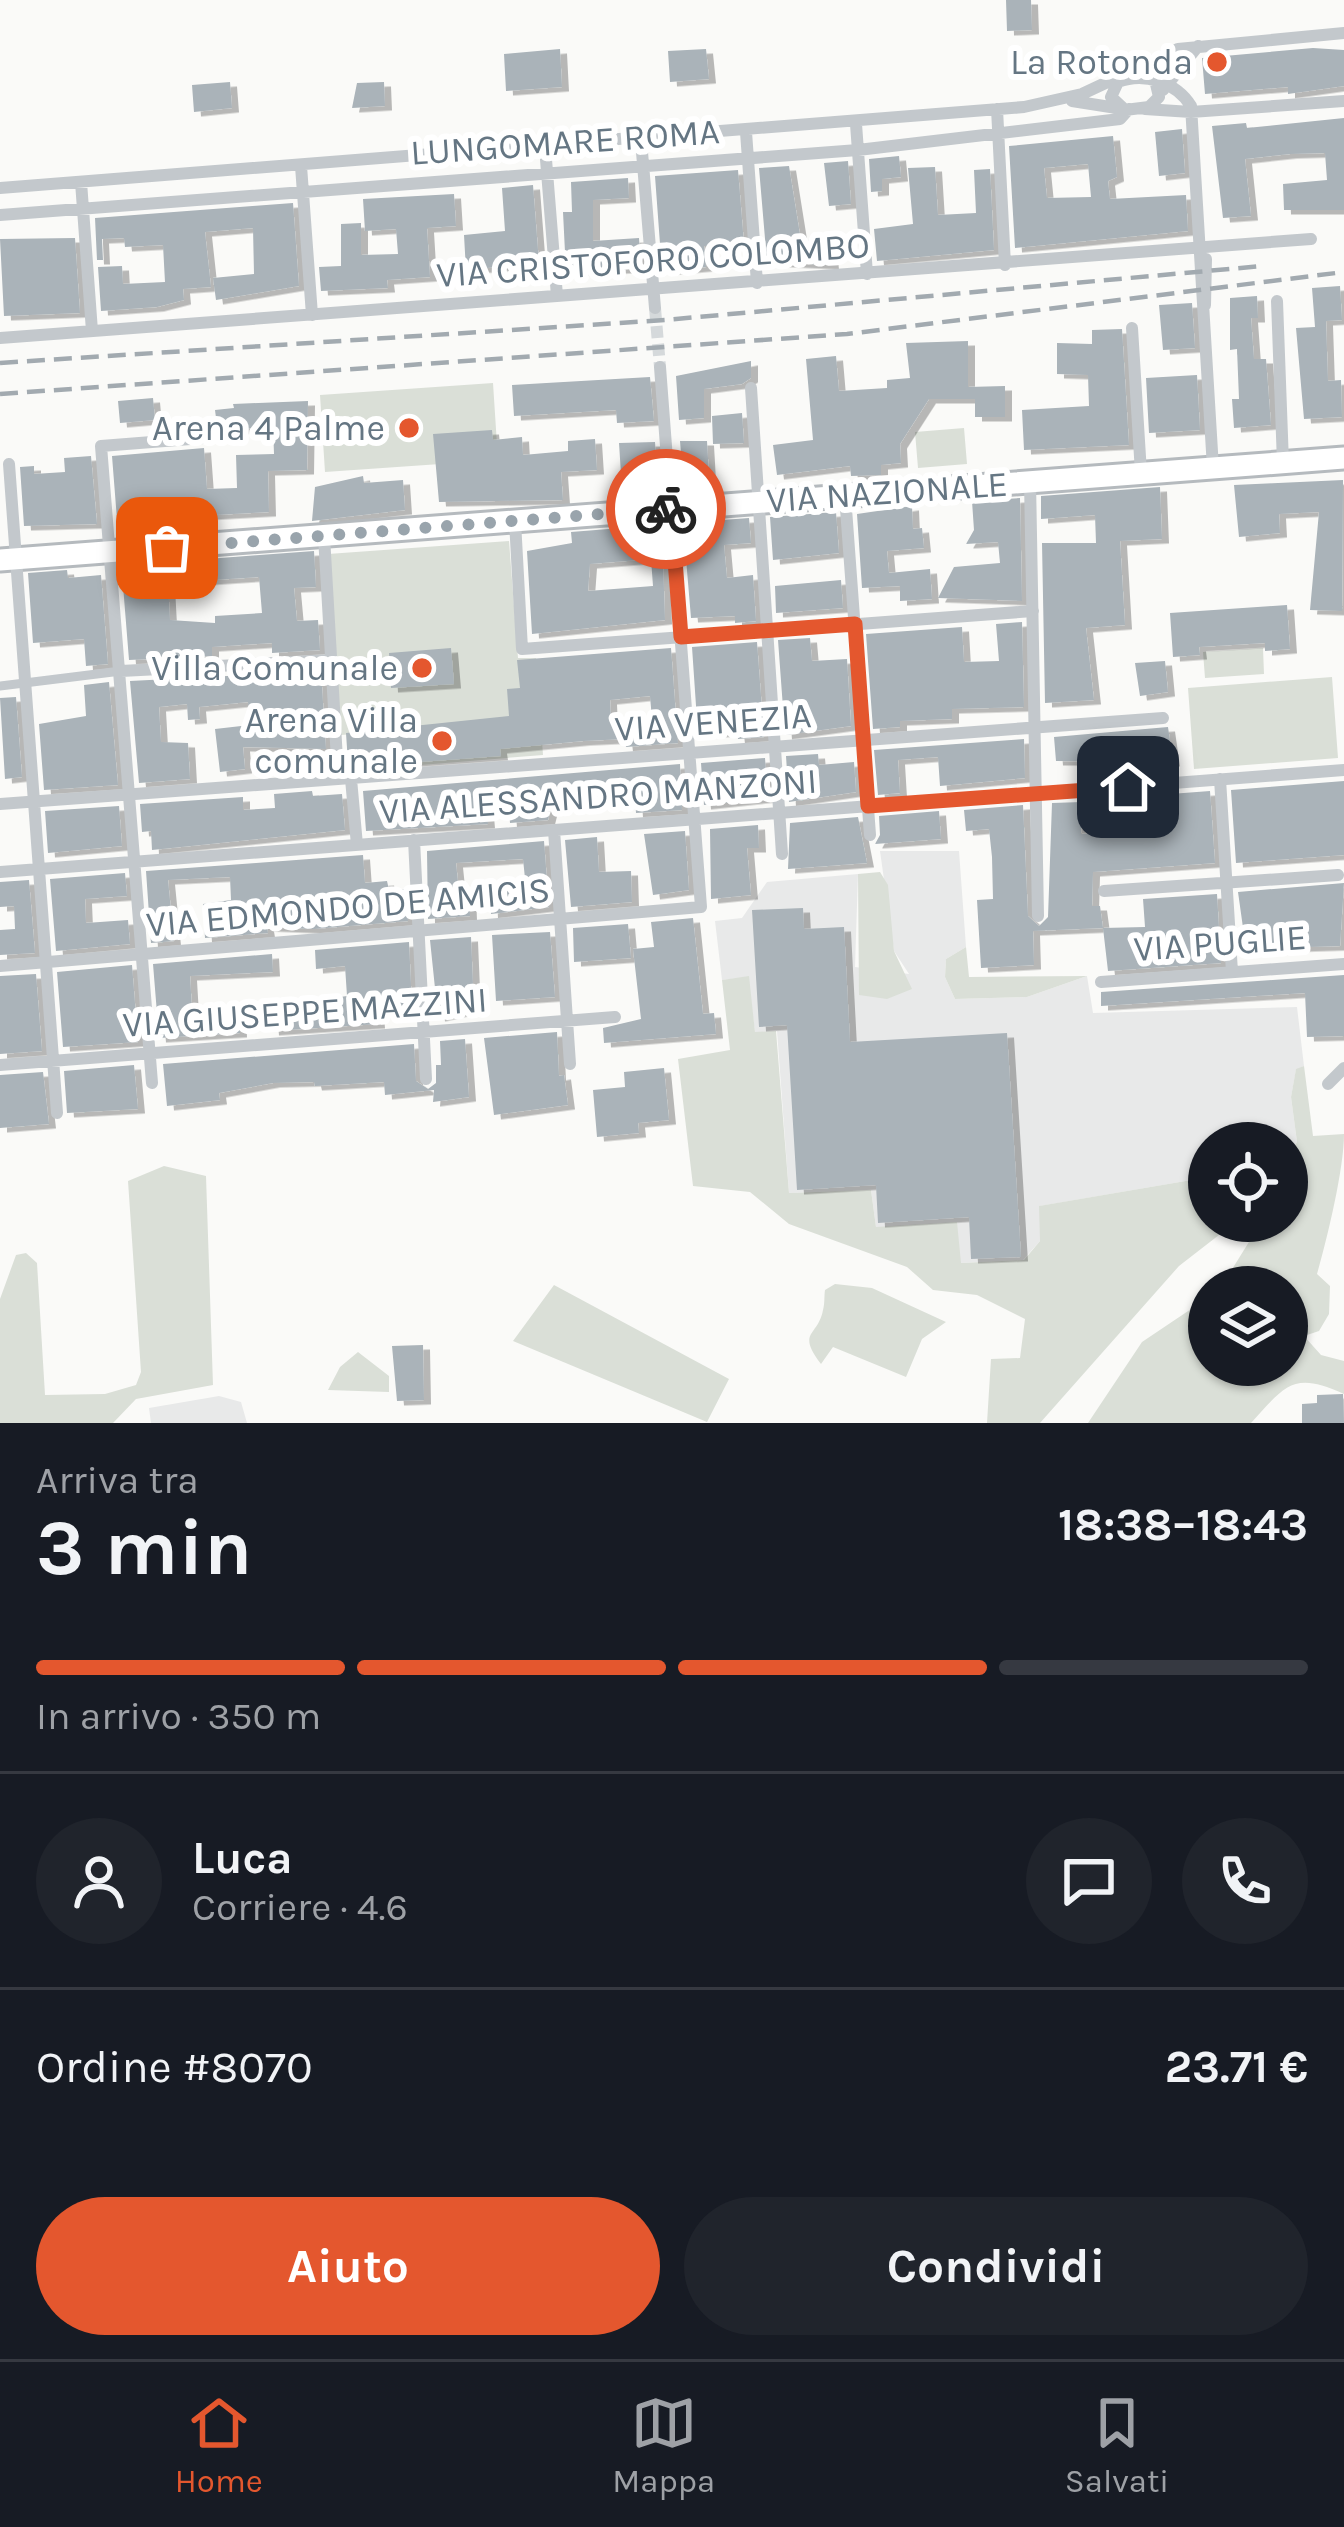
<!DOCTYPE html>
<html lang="it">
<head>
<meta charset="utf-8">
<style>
	body { margin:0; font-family:Karla,sans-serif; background:#20242c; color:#f1f3f6; height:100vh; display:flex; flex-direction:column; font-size:45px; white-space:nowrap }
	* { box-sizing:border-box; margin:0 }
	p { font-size:39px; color:#9ea1a6 }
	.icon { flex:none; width:66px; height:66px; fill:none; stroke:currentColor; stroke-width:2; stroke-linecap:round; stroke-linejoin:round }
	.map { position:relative; height:1423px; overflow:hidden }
	.panel { display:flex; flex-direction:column; background:#171b24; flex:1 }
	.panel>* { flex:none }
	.buttons { position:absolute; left:1188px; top:1122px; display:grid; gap:24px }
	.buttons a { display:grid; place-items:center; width:120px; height:120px; border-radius:50%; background:#171b24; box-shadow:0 3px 9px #0004; font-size:60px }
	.pin { position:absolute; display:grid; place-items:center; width:102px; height:102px; color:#fff; margin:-51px; border-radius:24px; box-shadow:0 6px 18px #0006 }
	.courier { position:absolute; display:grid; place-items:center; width:120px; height:120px; margin:-60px; border:9px solid #e4572e; border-radius:50%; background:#fff; color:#222; box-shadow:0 3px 15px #0007 }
	.headline em { font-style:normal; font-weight:700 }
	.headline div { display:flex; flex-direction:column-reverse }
	.headline { display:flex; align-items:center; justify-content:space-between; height:204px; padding:0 36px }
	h1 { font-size:78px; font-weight:700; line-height:90px }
	.bar { display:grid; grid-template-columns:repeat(4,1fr); gap:18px 12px; align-content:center; height:144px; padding:0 36px }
	.bar i { height:15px; border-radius:9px; background:#363941 }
	.bar .selected { background:#e4572e }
	.bar p { grid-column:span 4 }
	.line { display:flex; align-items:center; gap:30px; padding:0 36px; border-top:3px solid #363941 }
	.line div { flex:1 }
	.round { display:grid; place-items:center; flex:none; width:126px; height:126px; border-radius:63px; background:#20242c }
	.action { display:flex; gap:24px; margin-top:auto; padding:24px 36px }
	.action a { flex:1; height:138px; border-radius:72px; background:#e4572e; color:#fff; font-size:48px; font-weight:700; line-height:138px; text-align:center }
	.action a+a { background:#20242c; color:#f1f3f6 }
	.tabs { display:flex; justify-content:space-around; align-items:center; height:168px; border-top:3px solid #363941; background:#171b24; font-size:33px; color:#9ea1a6 }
	.tabs a { display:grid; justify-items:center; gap:6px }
	.tabs .selected { color:#e4572e }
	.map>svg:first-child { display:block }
</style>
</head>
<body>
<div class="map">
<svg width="1344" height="1423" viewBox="0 0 1344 1423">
	<defs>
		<filter id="shadow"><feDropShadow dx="7" dy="4.5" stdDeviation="0" flood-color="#0004"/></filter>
	</defs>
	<rect width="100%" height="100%" fill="#fafaf8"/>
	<path fill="#e8e9e9" d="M880,851H959L966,947L946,959L945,977L955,999L1027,997L1087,976L1093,1013L1297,1007L1304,1066L1296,1070L1291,1097L1297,1142L1287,1158V1143H1209V1177L1040,1206V1241L1023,1260L960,1263L876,1227L871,1190L789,1193L777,1031L755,1033L748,977L722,980L715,921L742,918L767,882L858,874L855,967L909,974L894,951Z
		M219,1396L241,1402L247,1423H151L149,1408Z"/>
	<path fill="#dadfd7" d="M493,383L498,460L325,472L320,395Z
		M964,428L967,464L918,468L915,432Z
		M509,541L518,658H536L543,755L384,768L381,732L341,735L328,554Z
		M1263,648L1264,674L1205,678L1203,652Z
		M1332,677L1338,758L1194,769L1188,688Z
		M880,872L888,885L894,951L912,989L887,999L859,995L858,874Z
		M966,947L969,977L1087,976L1027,997L955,999L945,977L946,959Z
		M749,976L755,1032L776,1031L789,1193L871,1190L876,1227L957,1222L961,1263L1024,1260L1040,1241L1039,1206L1209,1177V1221H1237L1179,1266L1040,1423H987L991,1359L1020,1358L1025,1319L977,1295L933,1290L907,1267L789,1224L750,1192L693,1186L678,1059L730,1050L722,980Z
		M1304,1066L1313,1136L1344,1134C1344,1169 1327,1239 1317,1274L1330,1286L1329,1314L1319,1331L1304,1336L1321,1355L1344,1361V1394C1293,1371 1286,1385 1251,1423H1088L1142,1342L1209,1297V1365H1287V1287H1221L1262,1221H1287V1158L1297,1142L1291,1097L1296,1069Z
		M164,1166L206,1176L213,1385L136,1399L113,1423H0V1299L16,1255L26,1253L37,1263L45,1395L105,1394L136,1385L141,1372L128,1181Z
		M835,1284L872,1288L946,1322L922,1339L906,1377L833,1347L821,1364C796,1331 818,1337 823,1310C825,1303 824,1296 825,1290Z
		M554,1285L729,1379L707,1422L513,1341Z
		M358,1352L389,1376V1392L328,1390L340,1367Z"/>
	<path fill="#aab3b9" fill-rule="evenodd" filter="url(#shadow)" d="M1006,0H1031L1032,30L1007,31Z
		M1313,48L1344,50V86L1288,94V87L1205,94L1202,58Z
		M560,49L562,87L506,91L504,54Z
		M706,49L709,79L670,82L668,51Z
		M230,82L232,108L194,112L192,85Z
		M384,82L385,106L352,108L357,83Z
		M1344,118V210H1284L1283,184L1327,180L1325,153L1290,154L1245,159L1251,216L1223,218L1212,126L1246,123L1247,128Z
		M1182,129L1185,173L1159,176L1155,132Z
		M1113,136L1117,177L1108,181L1110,199L1186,195L1188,231L1015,248L1009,146ZM1088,164L1091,197L1047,198L1044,168Z
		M899,156L901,177L882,179V191L871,192L869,159Z
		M848,161L851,204L829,206L824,163Z
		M789,166L801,241L829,237L832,265L767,262L759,168Z
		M935,167L938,215L976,213L974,170L990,169L994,250L877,261L874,229L913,224L908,168Z
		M738,170L744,244L704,246L706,267L662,271L655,176Z
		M628,178L629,198L593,200V241L639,238L641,268L566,272L563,212H572L571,182Z
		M533,185L539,263L466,270L464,235L505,231L502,188Z
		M454,194L456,226L427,228L430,277L387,280L388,288L321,291L319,267L341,266V224L361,223V255L398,254L396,229L365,231L363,199Z
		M293,203L299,286L216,300L213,278L254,274L253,228L205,232L211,287L183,289L184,300L157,307L101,311L98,267L122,266L123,284L165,282L163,245L125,247L124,238L102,239L103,260H97L95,218Z
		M75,238L80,313L4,316L0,239Z
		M1340,286L1342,320L1326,321L1328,381L1341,380L1342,417L1304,419L1296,328L1315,327L1312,288Z
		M1257,296L1258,318H1251L1254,359H1266L1271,425L1234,428L1232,399H1239L1237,349L1230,350V298Z
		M1192,303L1195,348L1163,350L1159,305Z
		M1122,329L1129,445L1024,450L1022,410L1089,406L1088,375L1057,374V343L1092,344V330Z
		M968,341V387L1005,386V417H975V399H929L900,444L901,463L881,465V475L851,476L850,466L777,475L773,445L813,440L806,359L836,356L839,391L887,388V380L910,378L906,343Z
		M751,361V378L742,384L704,389V418L679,420L676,376Z
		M1197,375L1200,430L1149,433L1146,378Z
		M650,377L654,421L617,423L616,410L514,416L512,385Z
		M153,398L155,420L120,423L118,401Z
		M308,401L307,470L268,471L269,512L141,519L142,530L118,532L112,456L204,448L207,489L237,488L236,455L274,454L273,425L218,433L215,410L234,408L233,404Z
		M742,413L744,443L713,444L712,416Z
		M492,430L493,440L522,437L523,455L568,451V441L595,439L597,470L561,472L563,500L439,502L433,434Z
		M680,441H707L709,476L683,477Z
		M655,442L657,471L621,474L619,443Z
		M91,456L97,524L24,526L20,467L34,466V474L65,472L64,458Z
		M363,476L364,483L403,480L405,510L312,521L315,487Z
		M1343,480L1342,611L1310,610L1319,512L1279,514L1280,533L1239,537L1234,485Z
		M1160,487L1162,539L1120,541L1125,625L1086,628L1094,700L1045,703L1042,543H1096L1095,515L1041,519V496Z
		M1020,498L1022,601L938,598L954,567L1000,563L998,542L966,544L974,530L972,501Z
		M912,506L913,529L922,528L924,548L887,551L889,573L930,569L932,599L900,601V586L862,588L857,514Z
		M836,512L839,553L773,560L770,517Z
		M749,518L751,543L724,545L727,578L753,575L756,621L735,623V616L691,618L683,523Z
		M646,526L647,532L662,530L665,620L532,634L527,551L572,543L571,532ZM651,559L653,586L588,591L590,564Z
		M314,551L316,587L294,588L297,621L318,620L320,650L272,653V643L212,647V656L129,660L122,573L182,568L181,561ZM259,577L262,613L215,616V623L170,620L168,583Z
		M67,570L68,578L101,575L108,664L86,666L84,639L33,643L28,573Z
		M841,580L843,608L776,613L775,586Z
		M1287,605L1290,649L1265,651V643L1199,647L1200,655L1173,657L1170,613Z
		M1022,622L1024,707L952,709V719L900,721V727L873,729L866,634L962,627L964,662L999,661L996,624Z
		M810,638L812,661L847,659L851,726L785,735L778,640Z
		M757,642L764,737L738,739L737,731L698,735L692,647Z
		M451,648L454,684L391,688L389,653Z
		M671,648L678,743L626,747L625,739L583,741L500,749L501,756L351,767L348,763L346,733L509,716L507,689L520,688L517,660ZM650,696L652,719L611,723L610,700Z
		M1165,661L1168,692L1140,696L1135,663Z
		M321,671L326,749L243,747L245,769L220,772L215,729L250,725L248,702L199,707L200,719L188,720L187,704L159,707L161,742L188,743L190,779L139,783L130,681Z
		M109,682L118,785L44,790L39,724L86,716L84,685Z
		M16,697L22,777L5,779L0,698Z
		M1168,727L1173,762L1056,761L1054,737Z
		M1024,739L1025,778L940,786L938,757L898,760L900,793L878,795L874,750Z
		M818,754L819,765L854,762L856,792L789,802L786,756Z
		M765,758L768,798L704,805L701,763Z
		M680,764L682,810L636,813L635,797L552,804L548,820L510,823L508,798L486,800L488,824L366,831L363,791Z
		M1344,781V855L1236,863L1231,790Z
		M312,791L313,796L342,794L345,830L152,850L151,831L142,832L140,804L243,797V810L275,808L274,794Z
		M1210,791L1215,863L1093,872L1092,906H1100L1103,928L1033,931L1034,965L981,968L977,900L993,899L992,857L989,829L966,831L964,810L1023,805L1028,916L1039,926L1048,917L1052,803L1082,802L1081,834L1132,832L1131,797Z
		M119,806L122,846L48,853L45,811Z
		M939,811L941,839L875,844L880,835L879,816Z
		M858,817L867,863L788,869L790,823Z
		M758,825L759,848H747L751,895L711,899L710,829Z
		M685,831L689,890L653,895L644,834Z
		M597,837L599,872L631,871L632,902L571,907L565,840Z
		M544,841L549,907L491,914L490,891L526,888L523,859L456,863L459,892L469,891L470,916L428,919L427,851Z
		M363,855L365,883L387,881L389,890L406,889L408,921L314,929L267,927L268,933L205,938L203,904L231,900L230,877L168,880L174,941L151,943L146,871Z
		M125,873L127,896L85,899L86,923L128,920L130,944L56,951L50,879Z
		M29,880L35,953L0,955V930L15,929L14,906L0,907V882Z
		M1344,883L1340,946L1246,949L1238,892Z
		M1217,894L1221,963L1108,971L1103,928L1145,927L1143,899Z
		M803,908L804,929L844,927L850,1042L1007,1033L1021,1257L971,1259L969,1217L878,1223L876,1185L797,1190L787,1025L759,1027L752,910Z
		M693,918L703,1014L714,1013L716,1034L604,1043L603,1028L641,1019L633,949L654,947L651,922Z
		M628,924L631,958L574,962L573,928Z
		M550,932L555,997L496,1001L492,935Z
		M471,937L474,1009L438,1017L430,940Z
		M409,942L412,1007L377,1010L378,1024L272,1031L270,1007L347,996L345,966L316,969L315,950Z
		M272,954L273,972L190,976L192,1010L239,1007L240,1033L159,1038L153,964Z
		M132,965L138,1042L63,1047L57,972Z
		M36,974L42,1051L0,1054V976Z
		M1344,975V1036L1307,1037L1305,993L1101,1006V992Z
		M557,1032L559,1076L564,1075L568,1105L494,1115L484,1038Z
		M465,1039L469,1097L433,1102L434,1090L385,1095L384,1082L315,1086L314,1082L273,1083L219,1093L220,1100L167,1106L163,1064L414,1044L416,1081L428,1089L436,1083V1065H441L440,1041Z
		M134,1065L138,1109L67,1113L64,1071Z
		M664,1068L669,1120L638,1123L639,1133L597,1137L593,1090L625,1087L624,1072Z
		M43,1072L49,1124L0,1128V1075Z
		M423,1345L424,1400L397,1401L392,1346Z
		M1343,1394L1344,1423H1302V1404L1317,1403V1395Z"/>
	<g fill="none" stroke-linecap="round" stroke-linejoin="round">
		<path stroke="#d5d9db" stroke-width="12" stroke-dasharray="12 6" stroke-linecap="butt" d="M655,308L660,367"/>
		<defs>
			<path id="primary" d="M0,560L1344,458"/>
		</defs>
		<use href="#primary" stroke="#b5babe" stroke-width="27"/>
		<path stroke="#c3c8cc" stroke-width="9" d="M0,686L121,671"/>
		<path stroke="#c3c8cc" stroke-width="12" d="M1155,80L1159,97L1149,107L1125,110L1111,97L1118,82C1144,72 1176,82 1191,106L1213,468
			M1163,90L1198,46
			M1072,101L1123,109
			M997,109L1005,265
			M1145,109L1191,112L1344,101
			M856,124L867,274
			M746,132L757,283
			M641,140L655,308
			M545,147L557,296
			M301,166L312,315
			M81,182L92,331
			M0,188L1024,107L1082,94L1178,49L1344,33
			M0,215L858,150L1120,119L1129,109
			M1277,301L1283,463
			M1205,305L1206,259
			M1132,328L1141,473
			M0,338L1311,239
			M751,388L782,854
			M9,464L57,1113
			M1030,481L1038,916
			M845,495L870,835
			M515,521L522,649L1033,611
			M324,536L338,777
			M121,671L332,660
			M351,779L357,845
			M1220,779L1232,972
			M0,804L1163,718
			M554,830L570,1064
			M414,840L426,1079
			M0,872L1344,770
			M1104,891L1338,875
			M0,966L701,907L660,367
			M1101,982L1344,964
			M0,1065L615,1017
			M152,1083L101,446L203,438
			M1328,1084L1344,1068"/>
		<use href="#primary" stroke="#fff" stroke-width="21"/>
		<path stroke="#a2aab0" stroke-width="4.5" stroke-dasharray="18 9" stroke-linecap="butt" d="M0,363L665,320L1262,266
			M0,394L847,334L1344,272"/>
	</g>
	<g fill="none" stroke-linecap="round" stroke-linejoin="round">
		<path stroke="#99a4ac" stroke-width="12" stroke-dasharray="0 21.6" d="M167,548L666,509"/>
		<path stroke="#e4572e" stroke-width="15" d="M666,509H671L681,637L855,624L868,806L1128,787"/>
	</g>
	<g fill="#e4572e" stroke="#fff" stroke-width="4.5">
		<circle cx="1217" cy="62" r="12"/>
		<circle cx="409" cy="428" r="12"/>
		<circle cx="422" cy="668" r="12"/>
		<circle cx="442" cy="741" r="12"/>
	</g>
	<g text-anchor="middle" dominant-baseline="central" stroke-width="12" stroke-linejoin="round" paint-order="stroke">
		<g font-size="36" fill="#657683" stroke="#fff" text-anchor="end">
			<text x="1193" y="62">La Rotonda</text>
			<text x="385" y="428">Arena 4 Palme</text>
			<text x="398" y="668">Villa Comunale</text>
			<text x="418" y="720">Arena Villa<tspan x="418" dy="41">comunale</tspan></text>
		</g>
		<g font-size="36" fill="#657683" stroke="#fff">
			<text transform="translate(565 142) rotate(-4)">LUNGOMARE ROMA</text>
			<text transform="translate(653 260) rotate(-4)">VIA CRISTOFORO COLOMBO</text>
			<text transform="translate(887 492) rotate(-4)">VIA NAZIONALE</text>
			<text transform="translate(713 722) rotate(-4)">VIA VENEZIA</text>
			<text transform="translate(598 796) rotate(-4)">VIA ALESSANDRO MANZONI</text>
			<text transform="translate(348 907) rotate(-5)">VIA EDMONDO DE AMICIS</text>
			<text transform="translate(1220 943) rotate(-4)">VIA PUGLIE</text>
			<text transform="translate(305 1012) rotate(-4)">VIA GIUSEPPE MAZZINI</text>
		</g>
	</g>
</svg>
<div class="buttons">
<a><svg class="icon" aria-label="locate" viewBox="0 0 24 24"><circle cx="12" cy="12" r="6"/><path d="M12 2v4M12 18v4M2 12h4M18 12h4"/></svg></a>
<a><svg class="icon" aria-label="layers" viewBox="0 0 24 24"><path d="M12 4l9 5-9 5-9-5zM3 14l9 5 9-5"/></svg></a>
</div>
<div class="pin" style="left:167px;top:548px;background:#ea580c"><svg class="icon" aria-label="bag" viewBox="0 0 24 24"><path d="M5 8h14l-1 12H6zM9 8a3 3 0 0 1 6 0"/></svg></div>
<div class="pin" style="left:1128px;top:787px;background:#1f2937"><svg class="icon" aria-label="home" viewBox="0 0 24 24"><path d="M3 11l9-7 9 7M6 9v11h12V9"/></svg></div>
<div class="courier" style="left:666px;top:509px"><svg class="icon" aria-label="bike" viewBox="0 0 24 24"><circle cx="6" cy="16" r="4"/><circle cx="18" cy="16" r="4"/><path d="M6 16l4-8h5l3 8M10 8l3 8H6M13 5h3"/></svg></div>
</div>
<section class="panel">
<div class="headline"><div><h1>3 min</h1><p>Arriva tra</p></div><em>18:38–18:43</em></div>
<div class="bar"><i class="selected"></i><i class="selected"></i><i class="selected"></i><i></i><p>In arrivo · 350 m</p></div>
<div class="line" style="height:216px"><a class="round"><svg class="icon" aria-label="person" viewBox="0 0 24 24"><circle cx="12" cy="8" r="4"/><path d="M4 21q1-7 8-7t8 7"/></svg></a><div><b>Luca</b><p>Corriere · 4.6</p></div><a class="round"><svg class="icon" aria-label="chat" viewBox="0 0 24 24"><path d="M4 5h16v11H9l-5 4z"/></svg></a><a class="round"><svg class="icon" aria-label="phone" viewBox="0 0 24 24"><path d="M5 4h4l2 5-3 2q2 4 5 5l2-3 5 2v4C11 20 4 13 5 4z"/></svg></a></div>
<div class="line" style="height:156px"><div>Ordine #8070</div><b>23.71 €</b></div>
<div class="action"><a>Aiuto</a><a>Condividi</a></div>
</section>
<nav class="tabs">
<a class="selected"><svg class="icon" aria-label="home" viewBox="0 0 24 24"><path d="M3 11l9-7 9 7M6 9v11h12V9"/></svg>Home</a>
<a><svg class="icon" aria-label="map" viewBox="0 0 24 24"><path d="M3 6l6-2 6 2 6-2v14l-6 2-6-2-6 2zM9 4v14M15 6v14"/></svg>Mappa</a>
<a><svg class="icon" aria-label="saved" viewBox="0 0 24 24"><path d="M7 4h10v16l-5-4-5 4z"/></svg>Salvati</a>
</nav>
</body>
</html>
